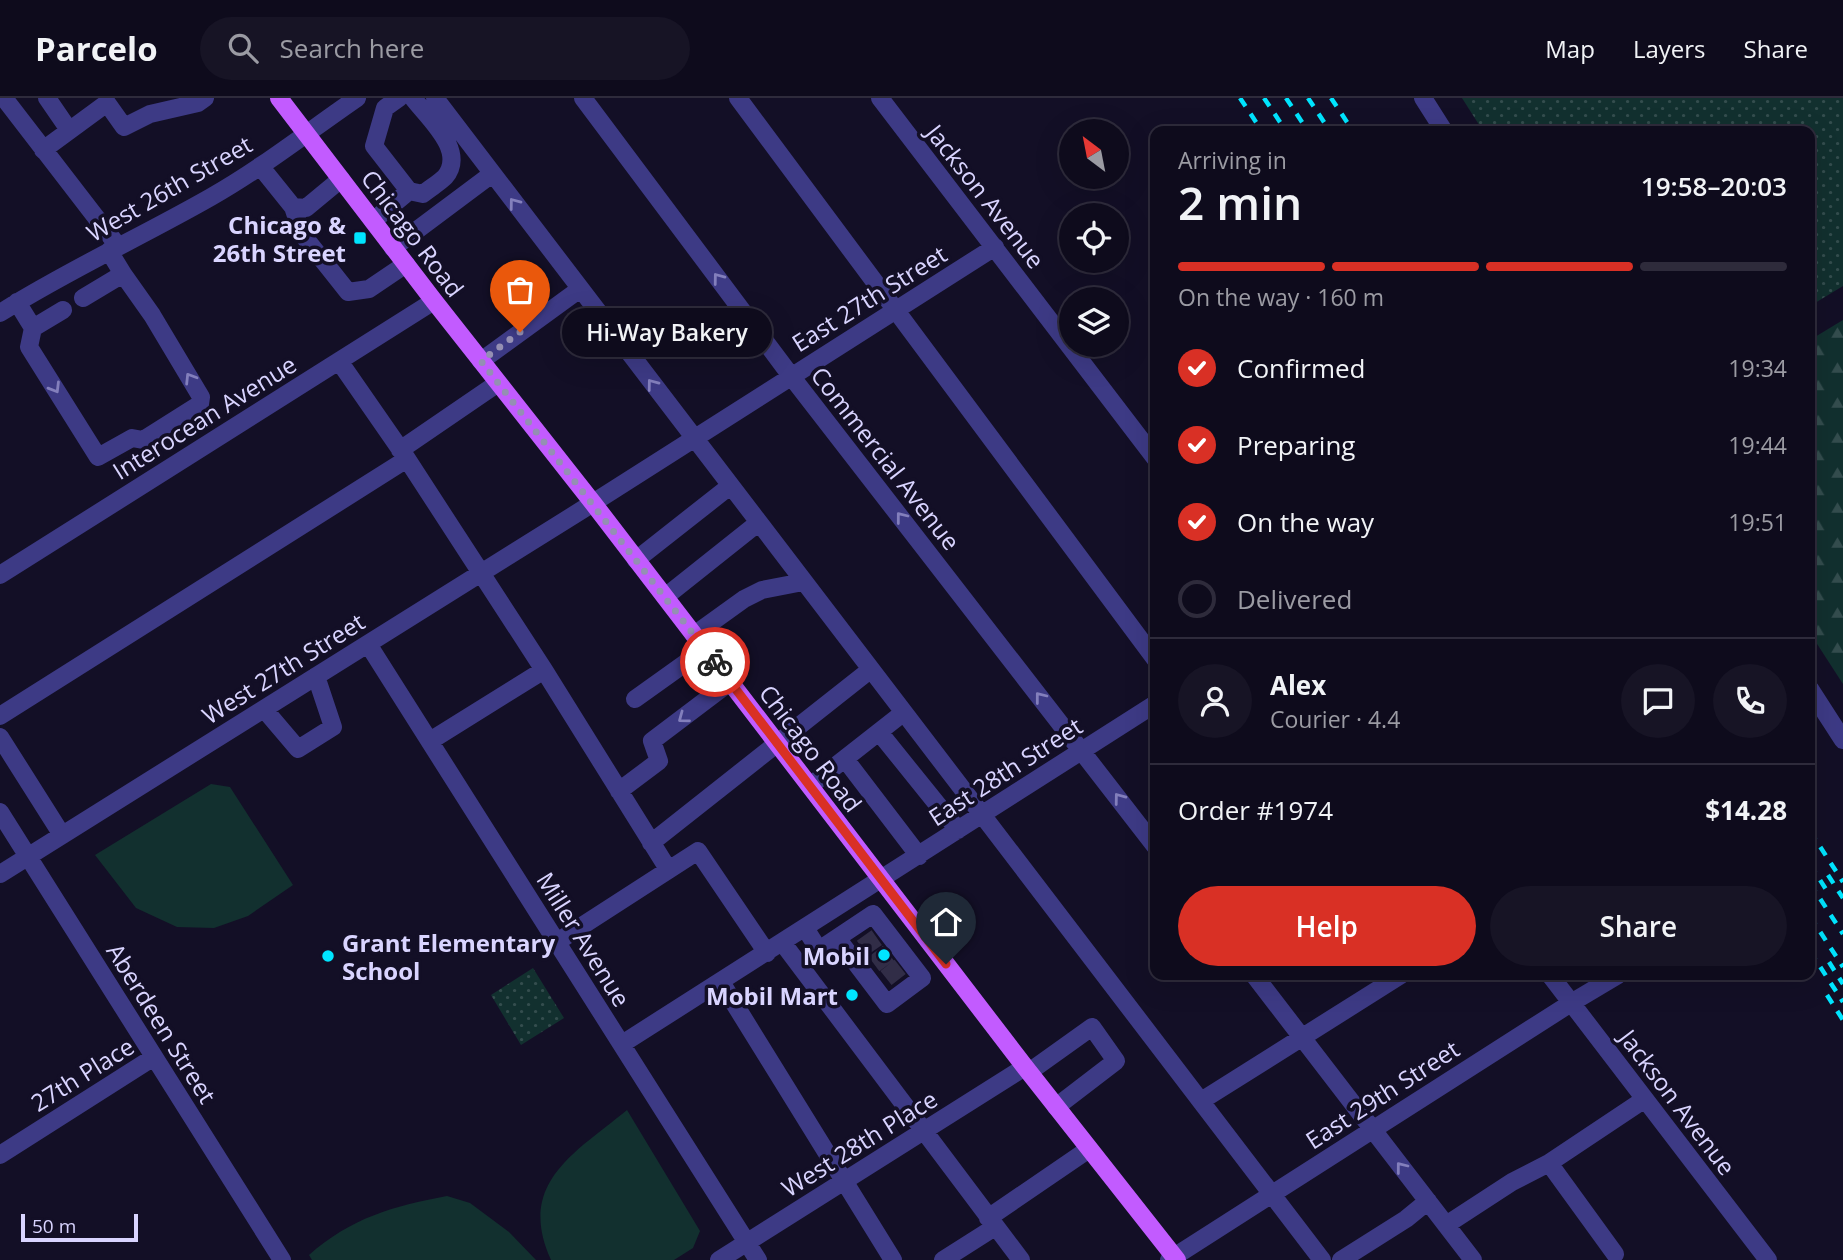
<!DOCTYPE html>
<html lang="en">
<head>
<meta charset="utf-8">
<style>
	body { margin:0; font-family:"Open Sans",sans-serif; background:#171425; color:#f1f3f6; height:100vh; display:flex; flex-direction:column; font-size:26px; white-space:nowrap }
	* { box-sizing:border-box; margin:0 }
	p { font-size:23px; color:#9b9ba3 }
	.icon { flex:none; width:38px; height:38px; fill:none; stroke:currentColor; stroke-width:2; stroke-linecap:round; stroke-linejoin:round }
	.map { position:relative; flex:1; overflow:hidden }
	.details { position:absolute; left:1150px; top:28px; width:665px; height:854px; display:flex; flex-direction:column; background:#0e0b1c; border-radius:14px; box-shadow:0 7px 28px #0002,0 0 0 2px #2e2b3b }
	.details>* { flex:none }
	.needle { width:46px; rotate:328deg }
	.buttons { position:absolute; left:1059px; top:21px; display:grid; gap:14px }
	.buttons a { display:grid; place-items:center; width:70px; height:70px; border-radius:50%; background:#0e0b1c; box-shadow:0 7px 28px #0002,0 0 0 2px #2e2b3b; font-size:35px }
	.scale { position:absolute; left:21px; bottom:18px; width:117px; box-sizing:border-box; padding-left:7px; border:4px solid #d9d4ff; border-top:0; font-size:19px; line-height:24px; white-space:nowrap; color:#d9d4ff; -webkit-text-stroke:5px #130f26; paint-order:stroke }
	.pin { position:absolute; display:grid; place-items:center; width:60px; height:60px; color:#fff; margin:-72px -30px; border-radius:50% 50% 50% 0; rotate:-45deg; box-shadow:0 0 7px #0007 }
	.pin .icon { rotate:45deg }
	.courier { position:absolute; display:grid; place-items:center; width:70px; height:70px; margin:-35px; border:5px solid #d93025; border-radius:50%; background:#fff; color:#222; box-shadow:0 2px 9px #0007 }
	.bubble { position:absolute; height:49px; border-radius:24px; background:#0e0b1c; box-shadow:0 7px 28px #0002,0 0 0 2px #2e2b3b; font-size:23px; font-weight:600; line-height:49px; text-align:center }
	.head em { font-style:normal; font-weight:600 }
	.head div { display:flex; flex-direction:column-reverse }
	.head { display:flex; align-items:center; justify-content:space-between; height:119px; padding:0 28px }
	h1 { font-size:46px; font-weight:600; line-height:52px }
	.bar { display:grid; grid-template-columns:repeat(4,1fr); gap:10px 7px; align-content:center; height:84px; padding:0 28px }
	.bar i { height:9px; border-radius:5px; background:#2e2b3b }
	.bar .active { background:#d93025 }
	.bar p { grid-column:span 4 }
	.line { display:flex; align-items:center; gap:18px; padding:0 28px; border-top:2px solid #2e2b3b }
	.line div { flex:1 }
	.round { display:grid; place-items:center; flex:none; width:74px; height:74px; border-radius:37px; background:#171425 }
	ol { padding:0 28px; list-style:none }
	li { display:flex; align-items:center; gap:21px; height:77px }
	li p { margin-inline-start:auto }
	li .icon { padding:7px; border-radius:50%; background:#d93025; color:#fff; stroke-width:4 }
	li:last-child { color:#9b9ba3 }
	li i { width:38px; height:38px; border:4px solid #2e2b3b; border-radius:50% }
	.button { display:flex; gap:14px; margin-top:auto; padding:14px 28px }
	.button a { flex:1; height:80px; border-radius:42px; background:#d93025; color:#fff; font-size:28px; font-weight:600; line-height:80px; text-align:center }
	.button a+a { background:#171425; color:#f1f3f6 }
	header { display:flex; align-items:center; gap:42px; box-sizing:border-box; height:98px; padding:0 35px; background:#0e0b1c; border-bottom:2px solid #2e2b3b }
	header strong { font-size:33px }
	nav { display:flex; gap:38px; margin-inline-start:auto; font-size:24px }
	.search { width:490px; height:63px; background:#171425; display:flex; align-items:center; gap:18px; box-sizing:border-box; padding:0 24px; border-radius:38px; color:#9b9ba3; font-size:26px }
	.map>svg:first-child { display:block }
</style>
</head>
<body>
<header>
<strong>Parcelo</strong>
<div class="search"><svg class="icon" aria-label="search" viewBox="0 0 24 24"><circle cx="10" cy="10" r="6"/><path d="M15 15l6 6"/></svg>Search here</div>
<nav><a>Map</a><a>Layers</a><a>Share</a></nav>
</header>
<div class="map">
<svg width="1843" height="1162" viewBox="0 0 1843 1162">
	<defs>
		<pattern id="grass-dots" width="8" height="8" patternUnits="userSpaceOnUse" patternTransform="scale(1.75)"><rect width="8" height="8" fill="#12302f"/><path d="M2 2h.1M6 6h.1" fill="none" stroke="#344d4e" stroke-width="1.8" stroke-linecap="round"/></pattern>
		<pattern id="forest-firs" width="22" height="20" patternUnits="userSpaceOnUse" patternTransform="scale(1.75)"><rect width="22" height="20" fill="#12302f"/><path d="M5 1l3.5 6h-7zM16 11l3.5 6h-7z" fill="#344d4e"/></pattern>
	</defs>
	<rect width="100%" height="100%" fill="#130f26"/>
	<path fill="url(#grass-dots)" d="M1462,0H1843V188L1810,208V33H1483Z
		M533,870L564,920L521,947L491,897Z"/>
	<path fill="url(#forest-firs)" d="M1843,222V586L1810,535V242Z"/>
	<path fill="#12302f" d="M211,686L230,689L293,787L248,818L214,830L177,829L136,810L95,757Z
		M627,1012L700,1133L693,1150L674,1162H551C516,1085 575,1055 627,1012Z
		M447,1098L470,1105L509,1134L536,1162H312L309,1157C351,1120 393,1108 447,1098Z"/>
	<g fill="none" stroke-linecap="round" stroke-linejoin="round">
		<path stroke="#312d47" stroke-width="18" stroke-dasharray="18 9" stroke-linecap="butt" d="M862,850L882,836
			M874,866L894,851
			M886,880L905,865"/>
		<path stroke="#3d3a85" stroke-width="18" d="M4,0L118,148
			M47,0L69,32
			M399,0L385,10L374,48L409,93L423,96C430,90 439,85 445,79C467,53 428,20 413,0
			M435,0L1322,1162
			M583,0L791,278L1155,748
			M738,0L1155,561
			M880,0L1155,360
			M1423,0L1444,33
			M43,52L107,5L124,29L150,16L198,5L205,0
			M260,68L293,109L306,110L341,81
			M293,109L302,136L348,194L369,191L406,166
			M373,123L409,93
			M393,150L492,76
			M83,200L123,176L109,153
			M17,204L33,230L63,212
			M0,215C68,172 141,139 211,99C262,70 309,33 357,0
			M33,230L29,249L98,359L132,340L143,342L200,306L201,299L152,217L123,176
			M339,263L407,361L544,572L668,771
			M481,263L580,191
			M400,352L498,285
			M636,462L730,388
			M0,477L434,203
			M665,499L758,425
			M694,537L744,501L762,492L803,484
			M368,546L758,1162
			M1810,591L1843,642
			M635,601L705,551
			M264,611L298,651L333,629L316,578
			M0,618L407,361
			M879,634L958,732
			M0,639L62,737
			M430,643L544,572
			M845,661L919,758
			M810,688L903,615
			M619,693L659,663L652,643L730,584
			M0,714L282,1162
			M651,745L870,572
			M0,776L593,405L995,149
			M805,830L819,852L873,816L922,880L887,906L837,840
			M557,844L698,753L767,855
			M782,844L1021,1162
			M1254,877L1473,1162
			M1550,877L1768,1162
			M721,884L893,1162
			M622,946L1155,606
			M1029,974L1092,929L1116,963L1056,1009
			M1201,1003L1401,877
			M0,1057L154,959
			M1549,1065L1615,1156
			M988,1120L1089,1051
			M1446,1127L1512,1084L1549,1065L1645,1001
			M719,1162L1025,969
			M943,1162L995,1129
			M1169,1162L1571,905L1618,877
			M1341,1162L1406,1121L1428,1103"/>
		<path stroke="#c25bff" stroke-width="18" d="M279,0L434,203L593,405L1025,969L1177,1162"/>
		<path stroke="#00e5ff" stroke-width="4.5" stroke-dasharray="10 9" stroke-linecap="butt" d="M1240,0L1262,33
			M1264,0L1286,33
			M1286,0L1308,33
			M1308,0L1330,33
			M1331,0L1353,33
			M1810,733L1843,784
			M1810,766L1827,793
			M1828,777L1843,800
			M1810,785L1843,836
			M1810,818L1843,869
			M1810,853L1843,904
			M1829,864L1843,886
			M1827,897L1843,922"/>
	</g>
	<defs><path id="oneway-chevron" d="M-2-3.5L2.5 0L-2 3.5" fill="none" stroke-width="1.6" stroke-linecap="round" stroke-linejoin="round" transform="scale(1.75)"/></defs>
	<g stroke="#837fbc">
		<use href="#oneway-chevron" transform="translate(514 105) rotate(-127)"/>
		<use href="#oneway-chevron" transform="translate(718 180) rotate(-127)"/>
		<use href="#oneway-chevron" transform="translate(190 280) rotate(-122)"/>
		<use href="#oneway-chevron" transform="translate(652 286) rotate(-127)"/>
		<use href="#oneway-chevron" transform="translate(55 290) rotate(59)"/>
		<use href="#oneway-chevron" transform="translate(901 419) rotate(-128)"/>
		<use href="#oneway-chevron" transform="translate(1040 599) rotate(-128)"/>
		<use href="#oneway-chevron" transform="translate(683 620) rotate(143)"/>
		<use href="#oneway-chevron" transform="translate(1119 700) rotate(-127)"/>
		<use href="#oneway-chevron" transform="translate(1401 1069) rotate(-128)"/>
	</g>
	<g fill="none" stroke-linecap="round" stroke-linejoin="round">
		<path stroke="#948fb3" stroke-width="7" stroke-dasharray="0 12.6" d="M520,234L481,263L715,564"/>
		<path stroke="#d93025" stroke-width="9" d="M715,564L946,866"/>
	</g>
	<g fill="#00e5ff" stroke="#130f26" stroke-width="2.5">
		<rect x="353" y="133" width="14" height="14" rx="3.5"/>
		<circle cx="884" cy="857" r="7"/>
		<circle cx="328" cy="858" r="7"/>
		<circle cx="852" cy="897" r="7"/>
	</g>
	<g text-anchor="middle" dominant-baseline="central" stroke-width="7" stroke-linejoin="round" paint-order="stroke">
		<g font-size="24" fill="#d9d4ff" stroke="#130f26">
			<text transform="translate(169 90) rotate(-30)">West 26th Street</text>
			<text transform="translate(986 98) rotate(52)">Jackson Avenue</text>
			<text transform="translate(413 135) rotate(53)">Chicago Road</text>
			<text transform="translate(869 200) rotate(-32)">East 27th Street</text>
			<text transform="translate(204 319) rotate(-32)">Interocean Avenue</text>
			<text transform="translate(886 360) rotate(52)">Commercial Avenue</text>
			<text transform="translate(283 570) rotate(-32)">West 27th Street</text>
			<text transform="translate(811 650) rotate(53)">Chicago Road</text>
			<text transform="translate(1005 673) rotate(-33)">East 28th Street</text>
			<text transform="translate(584 841) rotate(58)">Miller Avenue</text>
			<text transform="translate(162 925) rotate(58)">Aberdeen Street</text>
			<text transform="translate(82 976) rotate(-32)">27th Place</text>
			<text transform="translate(1382 996) rotate(-33)">East 29th Street</text>
			<text transform="translate(1678 1004) rotate(53)">Jackson Avenue</text>
			<text transform="translate(859 1045) rotate(-32)">West 28th Place</text>
		</g>
		<g font-size="24" font-weight="bold" fill="#d9d4ff" stroke="#130f26" text-anchor="end">
			<text x="346" y="126">Chicago &amp;<tspan x="346" dy="28">26th Street</tspan></text>
			<text x="342" y="844" text-anchor="start">Grant Elementary<tspan x="342" dy="28">School</tspan></text>
			<text x="870" y="857">Mobil</text>
			<text x="838" y="897">Mobil Mart</text>
		</g>
	</g>
</svg>
<div class="buttons">
<a><svg class="needle" viewBox="-14 -14 28 28"><path d="M0-13l5 13h-10z" fill="#e53935"/><path d="M0 13l5-13h-10z" fill="#9b9ba3"/></svg></a>
<a><svg class="icon" aria-label="locate" viewBox="0 0 24 24"><circle cx="12" cy="12" r="6"/><path d="M12 2v4M12 18v4M2 12h4M18 12h4"/></svg></a>
<a><svg class="icon" aria-label="layers" viewBox="0 0 24 24"><path d="M12 4l9 5-9 5-9-5zM3 14l9 5 9-5"/></svg></a>
</div>
<div class="scale">50 m</div>
<div class="pin" style="left:520px;top:234px;background:#ea580c"><svg class="icon" aria-label="bag" viewBox="0 0 24 24"><path d="M5 8h14l-1 12H6zM9 8a3 3 0 0 1 6 0"/></svg></div>
<div class="pin" style="left:946px;top:866px;background:#1f2937"><svg class="icon" aria-label="home" viewBox="0 0 24 24"><path d="M3 11l9-7 9 7M6 9v11h12V9"/></svg></div>
<div class="courier" style="left:715px;top:564px"><svg class="icon" aria-label="bike" viewBox="0 0 24 24"><circle cx="6" cy="16" r="4"/><circle cx="18" cy="16" r="4"/><path d="M6 16l4-8h5l3 8M10 8l3 8H6M13 5h3"/></svg></div>
<div class="bubble" style="left:562px;top:210px;width:210px">Hi-Way Bakery</div>
<section class="details">
<div class="head"><div><h1>2 min</h1><p>Arriving in</p></div><em>19:58–20:03</em></div>
<div class="bar"><i class="active"></i><i class="active"></i><i class="active"></i><i></i><p>On the way · 160 m</p></div>
<ol>
<li><svg class="icon" aria-label="check" viewBox="0 0 24 24"><path d="M5 12l5 5 9-10"/></svg>Confirmed<p>19:34</p></li>
<li><svg class="icon" aria-label="check" viewBox="0 0 24 24"><path d="M5 12l5 5 9-10"/></svg>Preparing<p>19:44</p></li>
<li><svg class="icon" aria-label="check" viewBox="0 0 24 24"><path d="M5 12l5 5 9-10"/></svg>On the way<p>19:51</p></li>
<li><i></i>Delivered</li>
</ol>
<div class="line" style="height:126px"><a class="round"><svg class="icon" aria-label="person" viewBox="0 0 24 24"><circle cx="12" cy="8" r="4"/><path d="M4 21q1-7 8-7t8 7"/></svg></a><div><b>Alex</b><p>Courier · 4.4</p></div><a class="round"><svg class="icon" aria-label="chat" viewBox="0 0 24 24"><path d="M4 5h16v11H9l-5 4z"/></svg></a><a class="round"><svg class="icon" aria-label="phone" viewBox="0 0 24 24"><path d="M5 4h4l2 5-3 2q2 4 5 5l2-3 5 2v4C11 20 4 13 5 4z"/></svg></a></div>
<div class="line" style="height:91px"><div>Order #1974</div><b>$14.28</b></div>
<div class="button"><a>Help</a><a>Share</a></div>
</section>
</div>
</body>
</html>
